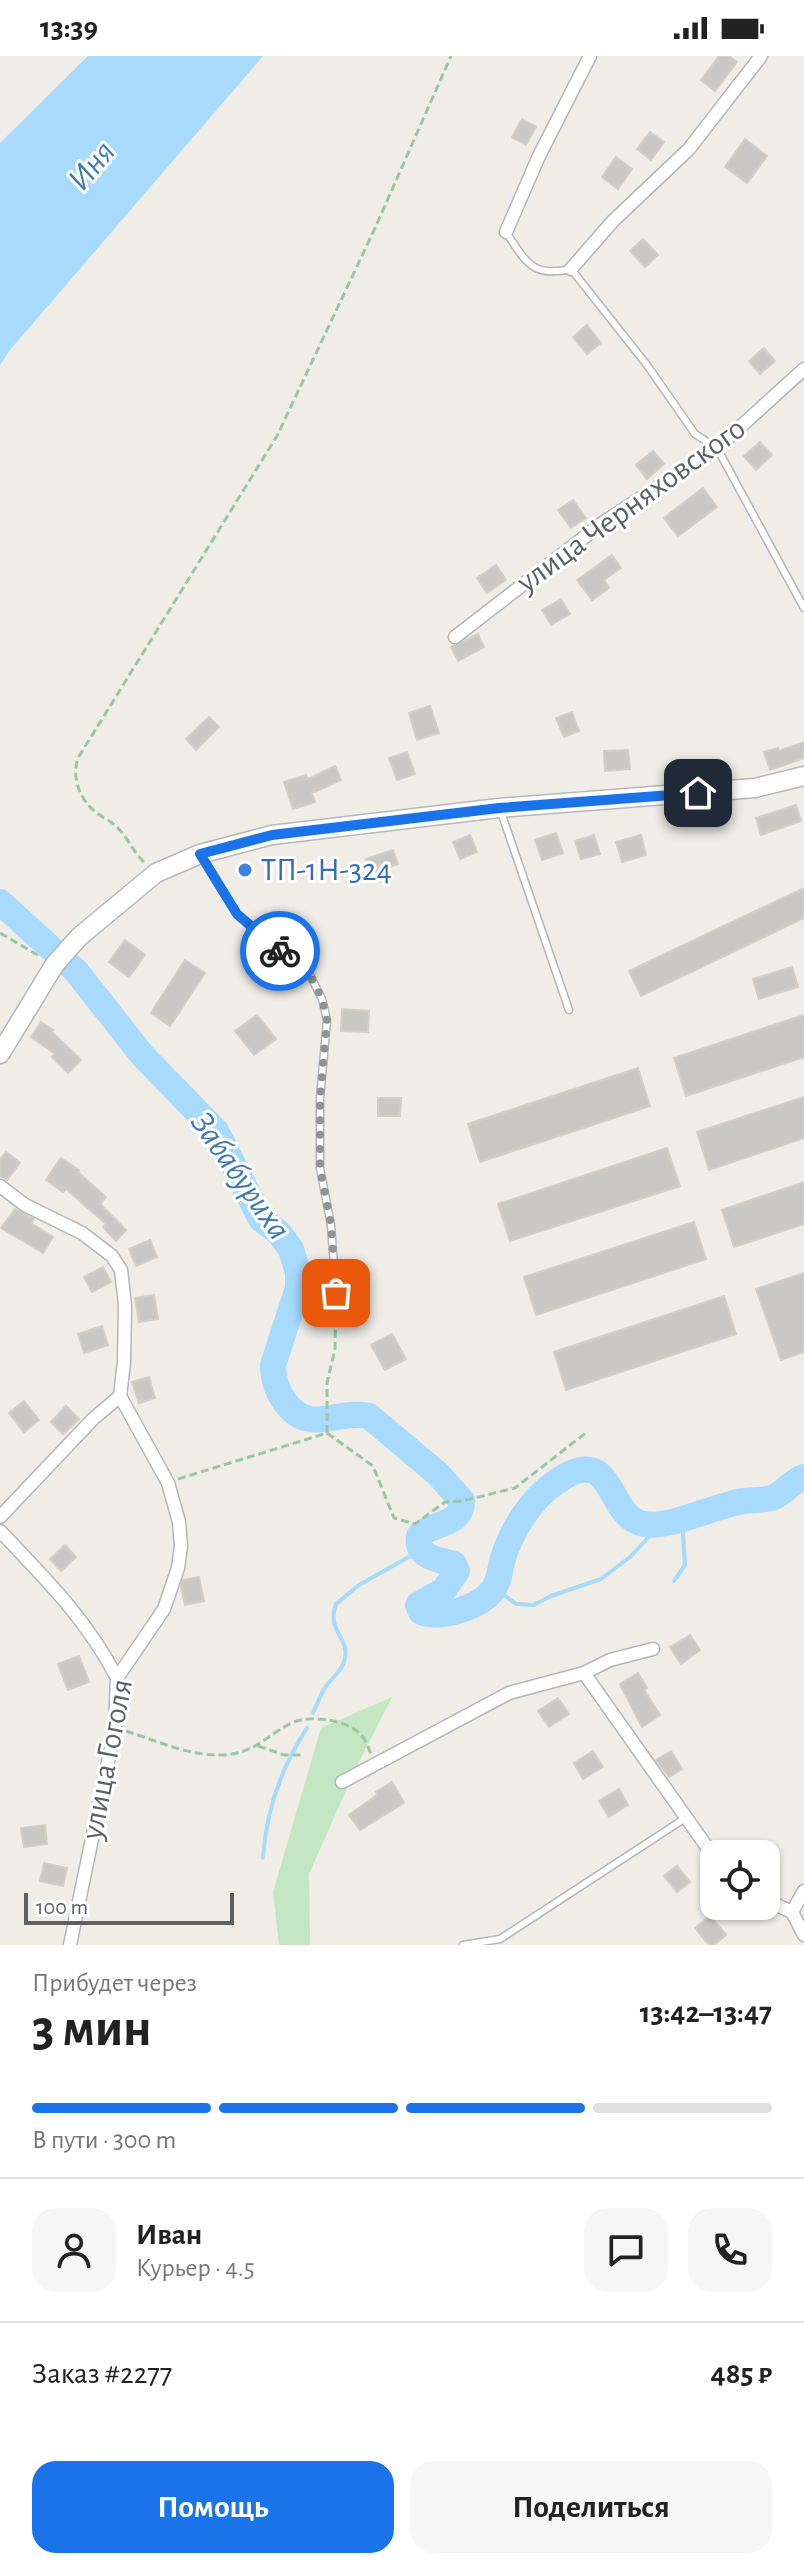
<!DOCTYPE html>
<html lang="ru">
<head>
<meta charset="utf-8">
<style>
	body { margin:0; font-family:"Alegreya Sans",sans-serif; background:#f6f6f6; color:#222; height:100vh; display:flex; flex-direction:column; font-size:30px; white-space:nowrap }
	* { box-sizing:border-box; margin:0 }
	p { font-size:26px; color:#767676 }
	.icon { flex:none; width:44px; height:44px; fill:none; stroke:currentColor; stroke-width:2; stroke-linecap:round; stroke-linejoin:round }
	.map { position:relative; height:1889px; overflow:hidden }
	.drawer { display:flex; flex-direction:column; background:#fff; flex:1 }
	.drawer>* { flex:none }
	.buttons { position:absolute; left:700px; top:1784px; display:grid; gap:16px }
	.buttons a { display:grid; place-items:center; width:80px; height:80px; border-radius:16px; background:#fff; box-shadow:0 2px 6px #0004; font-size:40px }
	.scale { position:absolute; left:24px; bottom:20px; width:210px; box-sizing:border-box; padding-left:8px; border:4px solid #5d6166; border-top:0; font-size:22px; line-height:28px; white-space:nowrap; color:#5d6166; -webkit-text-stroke:6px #fff; paint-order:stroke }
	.pin { position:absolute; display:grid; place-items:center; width:68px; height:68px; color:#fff; margin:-34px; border-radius:16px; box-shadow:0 4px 12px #0006 }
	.courier { position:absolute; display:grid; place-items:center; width:80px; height:80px; margin:-40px; border:6px solid #1a73e8; border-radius:50%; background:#fff; color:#222; box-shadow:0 2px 10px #0007 }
	.overview em { font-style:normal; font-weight:700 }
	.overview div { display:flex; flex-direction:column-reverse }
	.overview { display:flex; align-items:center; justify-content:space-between; height:136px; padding:0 32px }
	h1 { font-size:52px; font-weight:700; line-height:60px }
	.bar { display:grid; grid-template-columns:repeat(4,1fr); gap:12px 8px; align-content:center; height:96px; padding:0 32px }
	.bar i { height:10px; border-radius:6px; background:#e0e0e0 }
	.bar .current { background:#1a73e8 }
	.bar p { grid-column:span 4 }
	.line { display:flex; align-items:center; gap:20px; padding:0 32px; border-top:2px solid #e0e0e0 }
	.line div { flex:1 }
	.round { display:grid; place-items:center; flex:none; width:84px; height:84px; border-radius:24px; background:#f6f6f6 }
	.cta { display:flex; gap:16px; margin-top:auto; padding:16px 32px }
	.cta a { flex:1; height:92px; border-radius:24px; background:#1a73e8; color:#fff; font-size:32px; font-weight:700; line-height:92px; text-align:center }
	.cta a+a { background:#f6f6f6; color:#222 }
	.status { display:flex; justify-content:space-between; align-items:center; height:56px; padding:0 40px; background:#fff; direction:ltr }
	.status svg { height:22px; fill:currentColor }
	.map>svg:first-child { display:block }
</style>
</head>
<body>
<div class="status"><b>13:39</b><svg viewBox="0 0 49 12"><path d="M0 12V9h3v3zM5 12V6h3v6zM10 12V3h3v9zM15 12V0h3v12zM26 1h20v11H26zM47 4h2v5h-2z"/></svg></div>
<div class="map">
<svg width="804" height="1889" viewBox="0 0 804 1889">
	<rect width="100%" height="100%" fill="#efede6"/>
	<path fill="#c4e6c3" d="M392,1641L356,1712L309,1818L310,1889H279L273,1836L321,1672Z"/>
	<path fill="#a8dafe" d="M88,0H263L10,294L0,309V87Z"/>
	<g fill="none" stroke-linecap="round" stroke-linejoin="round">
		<path stroke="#a8dafe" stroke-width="4" d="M674,1525L685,1509L682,1462
			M495,1532L516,1548L534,1549L551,1540L601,1523L630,1501L661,1468
			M313,1657C317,1649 320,1640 324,1633C331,1622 343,1615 345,1602C349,1581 326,1574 336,1548L359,1529L421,1494
			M263,1802C266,1754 281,1712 307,1672"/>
		<path stroke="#a8dafe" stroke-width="26" d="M0,846L76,915L143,1000L216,1075L261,1163L279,1177L291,1193L298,1217V1232L273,1309C273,1323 277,1335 285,1346C310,1380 336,1353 369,1360L438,1418L462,1445C462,1470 433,1466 419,1480C416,1502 437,1503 454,1508L457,1515L444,1534L418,1549L421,1556C441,1564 480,1551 493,1534C499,1526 500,1515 502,1505C511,1475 530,1444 556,1426C616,1384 604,1460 644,1468C666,1473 714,1451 738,1446C749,1443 763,1446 774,1441C785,1436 791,1426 804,1421"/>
	</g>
	<path fill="#cac8c3" stroke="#d4cfc4" stroke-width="2" d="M719,0H729L737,6L715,35L701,24Z
		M522,63L536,71L526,89L512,81Z
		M650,76L664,86L651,104L637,93Z
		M745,83L767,100L747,127L725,111Z
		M616,101L632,113L618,133L602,121Z
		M643,183L658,199L645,211L630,195Z
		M587,269L601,287L587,298L573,281Z
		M764,292L775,305L760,318L749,305Z
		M760,386L772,399L756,414L744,400Z
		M653,395L664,408L647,423L636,409Z
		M703,432L717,451L678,480L664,462Z
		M573,444L586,462L571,472L558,454Z
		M612,499L621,512L604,524L609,532L592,544L577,524Z
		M496,509L506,524L487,537L477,522Z
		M561,543L570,558L551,569L542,554Z
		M478,578L484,591L458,605L451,591Z
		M430,650L439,677L417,684L409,657Z
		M572,656L579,675L564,681L556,662Z
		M209,661L219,671L196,694L186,683Z
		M804,686V702L770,714L764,696L778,692L779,695Z
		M628,694L630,713L605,715L604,695Z
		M407,696L415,718L397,724L389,702Z
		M335,710L341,724L312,737L315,746L293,753L284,726L306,719L308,723Z
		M796,749L801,765L761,779L756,762Z
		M556,777L563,797L542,804L535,784Z
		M470,779L477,796L460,803L453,786Z
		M594,779L600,798L581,803L575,785Z
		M641,779L646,799L622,806L616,786Z
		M393,794L398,808L371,817L366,803Z
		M804,832V862L641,940L629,915Z
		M302,863L314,887L300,894L289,870Z
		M125,884L145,899L129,921L109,906Z
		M185,904L205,917L170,970L151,957Z
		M792,911L798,931L759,943L753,923Z
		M342,953L369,955L368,976L341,975Z
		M257,959L276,983L254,999L235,975Z
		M804,959V1001L686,1040L674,1002Z
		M41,966L53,974L52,976L81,1004L68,1017L52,1001L55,998L31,981Z
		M638,1012L650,1050L480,1106L468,1068Z
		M804,1041V1082L709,1114L697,1076Z
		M378,1042H401L400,1060H378Z
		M667,1092L680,1130L510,1185L498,1148Z
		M6,1096L20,1107L7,1124L0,1120V1104Z
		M61,1102L79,1114L78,1116L106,1141L100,1148L126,1174L116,1185L103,1171L106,1168L66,1133L63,1136L46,1124Z
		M804,1126V1168L734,1191L722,1154Z
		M15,1153L34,1163L31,1167L53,1181L43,1197L1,1172Z
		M694,1166L706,1203L536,1259L524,1221Z
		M150,1184L157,1201L136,1210L129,1193Z
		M103,1211L111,1226L92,1236L84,1221Z
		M804,1217V1296L781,1304L756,1233Z
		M154,1239L158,1263L139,1266L135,1242Z
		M724,1240L736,1278L566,1334L554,1296Z
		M102,1270L108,1289L84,1297L78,1278Z
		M392,1278L406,1303L385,1314L371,1289Z
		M149,1321L155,1342L139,1347L132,1326Z
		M24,1345L39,1364L24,1376L9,1357Z
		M66,1350L79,1363L63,1378L51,1366Z
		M65,1489L76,1501L61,1515L50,1503Z
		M199,1521L204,1545L185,1549L181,1530L183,1524Z
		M690,1579L700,1594L681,1608L670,1591Z
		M79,1600L89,1626L68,1634L58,1608Z
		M638,1617L647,1632L644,1634L660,1659L642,1671L620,1628Z
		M558,1642L569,1658L549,1671L538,1655Z
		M593,1695L603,1711L583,1723L574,1707Z
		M671,1695L682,1713L669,1721L656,1704Z
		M392,1726L404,1747L360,1774L349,1759L377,1739L376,1736Z
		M619,1733L628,1749L609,1761L599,1745Z
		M45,1769L47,1788L24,1791L21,1772Z
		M44,1807L67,1812L63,1830L40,1825Z
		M677,1810L690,1826L677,1836L664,1820Z
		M710,1860L726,1879L714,1889H709L695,1872Z"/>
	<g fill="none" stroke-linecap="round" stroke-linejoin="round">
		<defs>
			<path id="lane" d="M506,176C526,206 532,222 571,213L647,309L695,378L717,392L804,552
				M501,756L569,954
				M202,801L237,858L311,921L322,943L327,964L320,1042V1112L331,1169L336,1237
				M463,1889L500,1883L687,1761"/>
			<path id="street" d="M506,176L539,100L590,0
				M571,213L613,165L689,93L761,0
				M455,581L604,466L717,392L804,313
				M0,1130L25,1149L82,1177L112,1200L121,1214L125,1249L124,1306L120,1340L168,1427L179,1466L181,1490L178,1512L164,1553L117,1622L115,1672L70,1889
				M0,1461L93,1363L120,1340
				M0,1475C44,1521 88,1565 117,1622
				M584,1617L714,1801
				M342,1726L509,1637L584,1617L610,1604L653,1593
				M766,1844L792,1856L804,1879
				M792,1856L804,1835"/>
			<path id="secondary" d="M0,998L55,908L79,881L156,817L200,798L272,779L499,752L755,732L804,720"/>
		</defs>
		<use href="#lane" stroke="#b3b6ba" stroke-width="9"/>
		<use href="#street" stroke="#b3b6ba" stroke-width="15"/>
		<use href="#secondary" stroke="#b4b8bd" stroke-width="21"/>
		<path stroke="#9cc7a7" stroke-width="3" stroke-dasharray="8 4" stroke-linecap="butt" d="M144,806C133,796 128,782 117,771C110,764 99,760 92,753C78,739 72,720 78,702L277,380L376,170L451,0
			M0,877L41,901
			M327,1377L373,1410L394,1462L415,1468L445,1446L462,1445L515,1432L587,1376
			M178,1423L327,1377V1327L335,1293L336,1245
			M126,1675C157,1685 189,1700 222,1699C256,1698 267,1678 294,1666C311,1659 346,1664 359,1677C365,1682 368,1691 371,1698
			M258,1690L284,1699H303"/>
		<use href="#lane" stroke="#fff" stroke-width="6"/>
		<use href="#street" stroke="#fff" stroke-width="12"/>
		<use href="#secondary" stroke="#fff" stroke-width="18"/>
	</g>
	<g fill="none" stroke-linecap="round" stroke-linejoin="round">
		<path stroke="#909293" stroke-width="8" stroke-dasharray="0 14.4" d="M280,895L311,921L322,943L327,964L320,1042V1112L331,1169L336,1237"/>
		<path stroke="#1a73e8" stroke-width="10" d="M280,895L237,858L200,798L272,779L499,752L698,737"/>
	</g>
	<circle fill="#3f7fe0" stroke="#fff" stroke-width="3" cx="245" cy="814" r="8"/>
	<g text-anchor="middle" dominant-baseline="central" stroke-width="6" stroke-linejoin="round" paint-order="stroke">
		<g font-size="32" fill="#5d6166" stroke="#fff">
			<text transform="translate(631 449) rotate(-36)">улица Черняховского</text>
			<text transform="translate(107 1703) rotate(-79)">улица Гоголя</text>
		</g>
		<g font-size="32" fill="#366cbe" stroke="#fff" text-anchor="start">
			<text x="261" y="814">ТП-1Н-324</text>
		</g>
		<g font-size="34" font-style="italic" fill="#437ab0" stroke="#fff">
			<text transform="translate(92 110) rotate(-50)">Иня</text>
			<text transform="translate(240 1120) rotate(55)">Забабуриха</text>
		</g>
	</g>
</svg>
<div class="buttons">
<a><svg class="icon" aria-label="locate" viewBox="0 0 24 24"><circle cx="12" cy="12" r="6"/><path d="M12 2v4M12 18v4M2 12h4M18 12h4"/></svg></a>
</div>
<div class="scale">100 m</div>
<div class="pin" style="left:336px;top:1237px;background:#ea580c"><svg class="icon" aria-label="bag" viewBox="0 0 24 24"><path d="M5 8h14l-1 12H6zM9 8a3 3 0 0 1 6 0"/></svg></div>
<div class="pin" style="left:698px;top:737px;background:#1f2937"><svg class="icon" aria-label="home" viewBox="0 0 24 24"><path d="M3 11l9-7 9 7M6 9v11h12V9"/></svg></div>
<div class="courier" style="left:280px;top:895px"><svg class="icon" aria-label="bike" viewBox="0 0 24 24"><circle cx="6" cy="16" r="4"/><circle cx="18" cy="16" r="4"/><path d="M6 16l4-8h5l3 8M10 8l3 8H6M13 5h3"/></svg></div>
</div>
<section class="drawer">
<div class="overview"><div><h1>3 мин</h1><p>Прибудет через</p></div><em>13:42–13:47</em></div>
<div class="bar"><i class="current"></i><i class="current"></i><i class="current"></i><i></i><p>В пути · 300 m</p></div>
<div class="line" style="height:144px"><a class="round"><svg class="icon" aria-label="person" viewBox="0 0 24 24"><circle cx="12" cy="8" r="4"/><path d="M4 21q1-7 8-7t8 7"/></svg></a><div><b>Иван</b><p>Курьер · 4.5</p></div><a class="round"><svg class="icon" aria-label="chat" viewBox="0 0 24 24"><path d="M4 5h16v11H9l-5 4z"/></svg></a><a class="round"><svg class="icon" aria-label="phone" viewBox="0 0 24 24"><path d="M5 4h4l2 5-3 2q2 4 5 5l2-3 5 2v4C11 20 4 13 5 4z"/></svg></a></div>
<div class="line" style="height:104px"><div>Заказ #2277</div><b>485 ₽</b></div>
<div class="cta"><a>Помощь</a><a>Поделиться</a></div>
</section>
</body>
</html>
